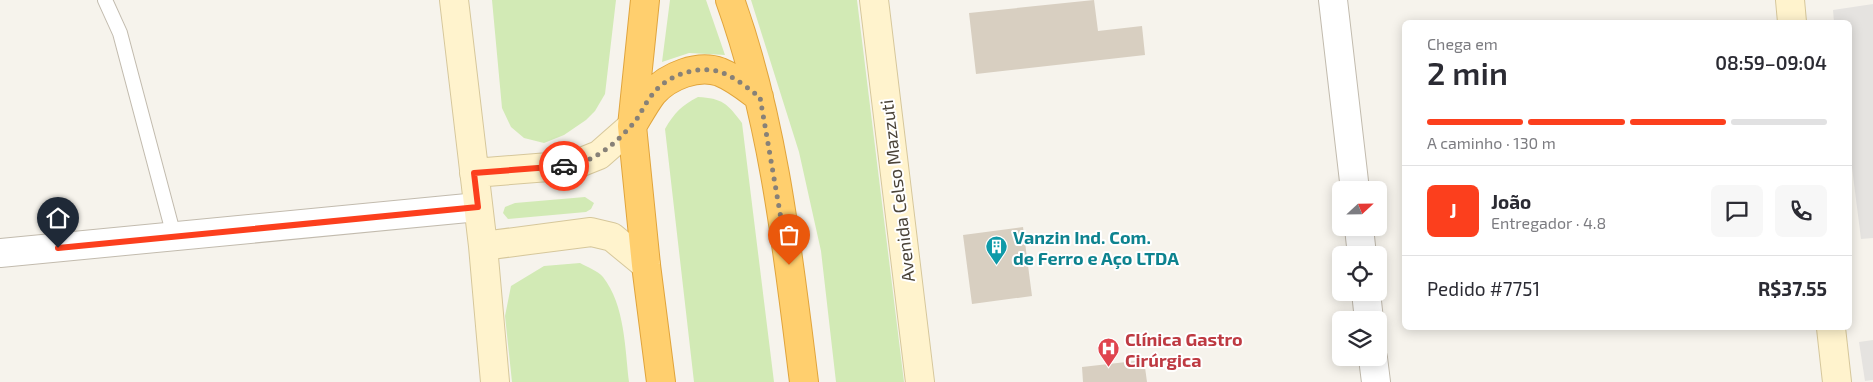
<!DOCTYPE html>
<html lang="pt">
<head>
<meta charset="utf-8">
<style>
	body { margin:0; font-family:"Exo 2",sans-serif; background:#f7f7f7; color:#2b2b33; height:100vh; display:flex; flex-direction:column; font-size:19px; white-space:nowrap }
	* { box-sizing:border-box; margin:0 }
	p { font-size:16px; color:#7c7c81 }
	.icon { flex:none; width:28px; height:28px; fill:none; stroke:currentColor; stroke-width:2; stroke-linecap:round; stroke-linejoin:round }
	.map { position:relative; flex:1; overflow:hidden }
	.panel { position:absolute; left:1402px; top:20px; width:450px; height:310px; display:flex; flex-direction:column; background:#fff; border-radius:8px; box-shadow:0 2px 12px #0003 }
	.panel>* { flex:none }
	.needle { width:32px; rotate:68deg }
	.tools { position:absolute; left:1332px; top:181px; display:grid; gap:10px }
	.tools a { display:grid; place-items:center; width:55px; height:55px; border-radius:8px; background:#fff; box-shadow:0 2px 12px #0003; font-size:25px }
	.pin { position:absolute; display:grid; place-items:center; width:42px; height:42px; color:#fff; margin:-51px -21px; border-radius:50% 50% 50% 0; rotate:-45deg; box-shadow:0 0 5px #0007 }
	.pin .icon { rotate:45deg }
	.courier { position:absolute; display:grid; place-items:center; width:50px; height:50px; margin:-25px; border:4px solid #fc3f1d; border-radius:50%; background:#fff; color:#222; box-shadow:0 1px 6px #0007 }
	.summary em { font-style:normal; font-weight:600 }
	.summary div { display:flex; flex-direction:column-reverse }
	.summary { display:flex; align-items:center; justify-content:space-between; height:85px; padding:0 25px }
	h1 { font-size:32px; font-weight:600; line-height:38px }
	.bar { display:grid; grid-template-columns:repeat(4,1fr); gap:8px 5px; align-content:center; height:60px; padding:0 25px }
	.bar i { height:6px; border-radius:4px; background:#e1e1e2 }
	.bar .selected { background:#fc3f1d }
	.bar p { grid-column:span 4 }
	.line { display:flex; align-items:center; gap:12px; padding:0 25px; border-top:1px solid #e1e1e2 }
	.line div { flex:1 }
	.round { display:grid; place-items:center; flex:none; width:52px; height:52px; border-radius:8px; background:#f7f7f7 }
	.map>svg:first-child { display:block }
</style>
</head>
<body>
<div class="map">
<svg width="1873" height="382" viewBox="0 0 1873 382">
	<rect width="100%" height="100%" fill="#f6f3ec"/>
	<path fill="#d2eab5" d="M492,0H616L605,94L595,111L586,120L564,135L544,143L524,138L511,127L502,108Z
		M670,0H706L725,55L689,53L662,62Z
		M751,0H857L904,382H836L821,251L799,152Z
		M698,97C722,98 728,104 742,123L774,382H694L665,129C674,113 682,105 698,97Z
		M585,197L594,203L591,209L586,212L508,219L503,213L505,207L515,203Z
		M580,263C587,267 598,271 603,277C625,305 625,349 629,382H512L505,316L511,286L544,266Z"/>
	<path fill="#e5e3e0" d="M1873,4V238L1861,239L1850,152V22H1834L1833,10Z
		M1873,340V380L1865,381L1859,342Z"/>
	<path fill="#d8cfc1" d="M1094,0L1098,31L1142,26L1145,55L976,74L969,13Z
		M1023,227L1032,296L972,304L963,235Z
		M1144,360L1147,382H1083L1082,367Z"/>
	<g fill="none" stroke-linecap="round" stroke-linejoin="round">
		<defs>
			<path id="lane" d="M105,0L120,33L174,236"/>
			<path id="street" d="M1333,0L1355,190
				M1359,228L1362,255
				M0,253L478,207
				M1366,292L1369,320
				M1373,358L1376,382"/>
			<path id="secondary" d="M454,0L483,246L495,382
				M874,0L920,382
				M1790,0L1792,22
				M474,173L574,165L599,155L632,126
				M483,246L591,232L612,237L646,265
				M1831,328L1837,382"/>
			<path id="highway" d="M645,0L632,126L646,265L661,382
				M730,0C774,122 788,254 804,382
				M634,123C640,113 646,102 653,93C668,76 698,64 720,72C735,78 747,88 759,97"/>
		</defs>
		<use href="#lane" stroke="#c2bbae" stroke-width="16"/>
		<use href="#street" stroke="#c2bbae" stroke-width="30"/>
		<use href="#secondary" stroke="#d6c79b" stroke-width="30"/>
		<use href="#highway" stroke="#e0a43c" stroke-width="30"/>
		<use href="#lane" stroke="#fff" stroke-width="14"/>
		<use href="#street" stroke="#fff" stroke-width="28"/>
		<use href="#secondary" stroke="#fff3cd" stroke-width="28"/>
		<use href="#highway" stroke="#ffcf6e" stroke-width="28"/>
	</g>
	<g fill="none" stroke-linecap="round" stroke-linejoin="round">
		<path stroke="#878178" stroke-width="5" stroke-dasharray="0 9" d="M564,166C591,164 613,146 631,126C640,117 644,104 652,95C666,76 694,66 717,71C733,75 747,88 760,97L789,265"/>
		<path stroke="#fc3f1d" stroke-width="6" d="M58,248L478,207L474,173L564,166"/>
	</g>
	<defs>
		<symbol id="building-pin" viewBox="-11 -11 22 30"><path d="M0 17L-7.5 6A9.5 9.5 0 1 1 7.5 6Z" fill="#0f9aa8" stroke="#fff"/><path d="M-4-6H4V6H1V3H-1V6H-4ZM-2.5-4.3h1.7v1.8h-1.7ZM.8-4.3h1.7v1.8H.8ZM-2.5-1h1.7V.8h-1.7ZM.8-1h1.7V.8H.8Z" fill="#fff"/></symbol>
		<symbol id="hospital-pin" viewBox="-11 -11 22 30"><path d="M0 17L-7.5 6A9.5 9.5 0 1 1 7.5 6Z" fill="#e0444e" stroke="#fff"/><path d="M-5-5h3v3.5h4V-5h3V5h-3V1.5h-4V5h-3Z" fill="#fff"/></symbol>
	</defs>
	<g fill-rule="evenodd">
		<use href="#building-pin" x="984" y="234" width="25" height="34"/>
		<use href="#hospital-pin" x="1096" y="336" width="25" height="34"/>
	</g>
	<g text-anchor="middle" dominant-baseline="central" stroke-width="4" stroke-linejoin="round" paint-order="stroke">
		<g font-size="18" fill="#4b4439" stroke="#fff">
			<text transform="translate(897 191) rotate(-97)">Avenida Celso Mazzuti</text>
		</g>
		<g font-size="18" font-weight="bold" fill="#0d838f" stroke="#fff" text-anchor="start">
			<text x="1013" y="237">Vanzin Ind. Com.<tspan x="1013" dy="21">de Ferro e Aço LTDA</tspan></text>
		</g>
		<g font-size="18" font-weight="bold" fill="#be3a42" stroke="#fff" text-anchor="start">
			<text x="1125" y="339">Clínica Gastro<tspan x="1125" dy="21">Cirúrgica</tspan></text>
		</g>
	</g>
</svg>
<div class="tools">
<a><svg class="needle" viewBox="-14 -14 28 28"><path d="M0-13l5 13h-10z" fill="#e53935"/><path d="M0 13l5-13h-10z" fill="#7c7c81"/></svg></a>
<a><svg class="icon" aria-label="locate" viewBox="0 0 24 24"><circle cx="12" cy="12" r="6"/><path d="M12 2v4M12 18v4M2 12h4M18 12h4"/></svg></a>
<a><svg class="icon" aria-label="layers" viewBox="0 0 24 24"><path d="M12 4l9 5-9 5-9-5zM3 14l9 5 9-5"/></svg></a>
</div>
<div class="pin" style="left:789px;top:265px;background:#ea580c"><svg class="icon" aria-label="bag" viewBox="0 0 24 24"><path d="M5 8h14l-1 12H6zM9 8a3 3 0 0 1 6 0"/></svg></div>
<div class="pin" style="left:58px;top:248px;background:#1f2937"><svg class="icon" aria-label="home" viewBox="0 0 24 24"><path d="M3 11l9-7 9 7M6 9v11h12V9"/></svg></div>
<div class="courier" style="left:564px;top:166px"><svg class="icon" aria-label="car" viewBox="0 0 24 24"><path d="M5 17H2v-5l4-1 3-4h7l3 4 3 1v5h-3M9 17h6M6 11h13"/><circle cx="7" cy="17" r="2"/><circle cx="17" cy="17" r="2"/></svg></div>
<section class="panel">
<div class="summary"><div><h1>2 min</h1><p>Chega em</p></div><em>08:59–09:04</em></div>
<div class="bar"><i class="selected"></i><i class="selected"></i><i class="selected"></i><i></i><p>A caminho · 130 m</p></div>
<div class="line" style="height:90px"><b class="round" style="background:#fc3f1d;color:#fff">J</b><div><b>João</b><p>Entregador · 4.8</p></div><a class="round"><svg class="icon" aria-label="chat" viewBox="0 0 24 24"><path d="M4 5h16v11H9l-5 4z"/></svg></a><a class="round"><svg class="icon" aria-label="phone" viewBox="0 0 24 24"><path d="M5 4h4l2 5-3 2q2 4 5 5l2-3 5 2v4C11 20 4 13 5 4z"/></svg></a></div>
<div class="line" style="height:65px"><div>Pedido #7751</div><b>R$37.55</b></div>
</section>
</div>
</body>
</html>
